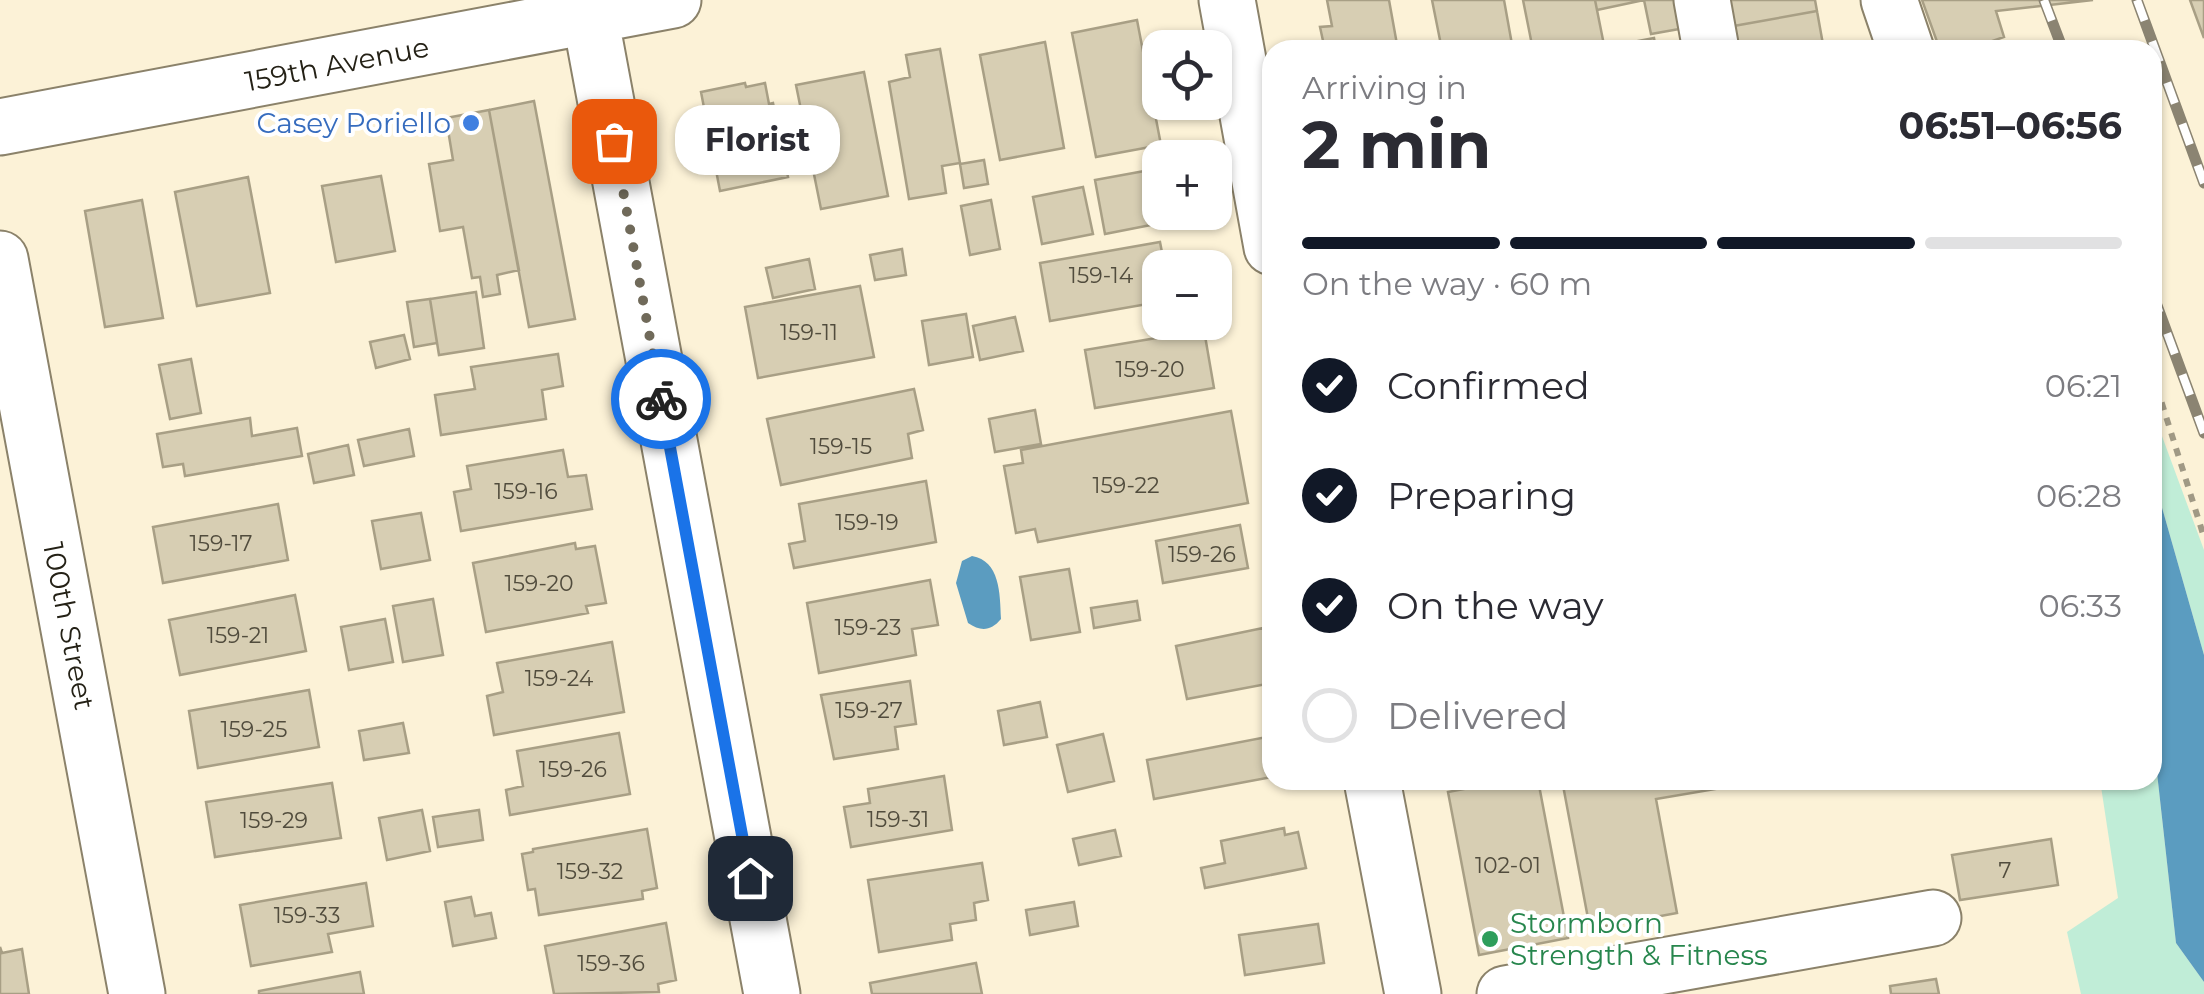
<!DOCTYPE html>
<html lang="en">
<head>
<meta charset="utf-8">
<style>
	body { margin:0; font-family:Montserrat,sans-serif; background:#f7f7f7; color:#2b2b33; height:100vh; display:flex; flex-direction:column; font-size:38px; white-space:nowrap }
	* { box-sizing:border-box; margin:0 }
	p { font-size:32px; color:#7c7c81 }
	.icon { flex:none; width:55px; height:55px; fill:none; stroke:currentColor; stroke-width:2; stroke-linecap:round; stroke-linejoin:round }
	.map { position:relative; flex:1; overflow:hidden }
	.sheet { position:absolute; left:1262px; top:40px; width:900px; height:750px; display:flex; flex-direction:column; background:#fff; border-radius:30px; box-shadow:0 2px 8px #0004 }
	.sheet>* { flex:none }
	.tools { position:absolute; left:1142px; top:30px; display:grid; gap:20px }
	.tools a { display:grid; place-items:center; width:90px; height:90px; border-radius:20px; background:#fff; box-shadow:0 2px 8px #0004; font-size:50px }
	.pin { position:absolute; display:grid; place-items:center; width:85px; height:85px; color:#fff; margin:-42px; border-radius:20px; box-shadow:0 5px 15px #0006 }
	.courier { position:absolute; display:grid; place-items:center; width:100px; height:100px; margin:-50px; border:8px solid #1a73e8; border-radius:50%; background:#fff; color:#222; box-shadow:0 2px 12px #0007 }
	.bubble { position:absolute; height:70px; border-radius:30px; background:#fff; box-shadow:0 2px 8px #0004; font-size:32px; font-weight:700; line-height:70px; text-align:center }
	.headline em { font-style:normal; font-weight:700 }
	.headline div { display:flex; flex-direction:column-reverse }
	.headline { display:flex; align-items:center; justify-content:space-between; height:170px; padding:0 40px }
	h1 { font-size:65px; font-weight:700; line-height:75px }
	.bar { display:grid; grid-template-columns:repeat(4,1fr); gap:15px 10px; align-content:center; height:120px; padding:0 40px }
	.bar i { height:12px; border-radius:8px; background:#e1e1e2 }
	.bar .active { background:#111827 }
	.bar p { grid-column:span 4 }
	ol { padding:0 40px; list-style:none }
	li { display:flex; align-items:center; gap:30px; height:110px }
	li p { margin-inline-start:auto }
	li .icon { padding:10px; border-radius:50%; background:#111827; color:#fff; stroke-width:4 }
	li:last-child { color:#7c7c81 }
	li i { width:55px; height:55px; border:5px solid #e1e1e2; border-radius:50% }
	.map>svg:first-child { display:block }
</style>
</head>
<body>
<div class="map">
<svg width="2204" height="994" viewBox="0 0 2204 994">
	<rect width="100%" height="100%" fill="#fcf2d7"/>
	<path fill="#c0edd7" d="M2152,409L2204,550V655L2153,476Z
		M2153,737L2176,943L2204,982V994H2081L2067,932L2118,898L2100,780H2152Z"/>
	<path fill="#5b9cc0" d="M2153,476L2204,655V982L2176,943L2153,737Z
		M972,556C1000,561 1000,593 1001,619C991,631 981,632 968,623L956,583L962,561Z"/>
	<path fill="#d7ceb3" stroke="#a89f85" stroke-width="2.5" d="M1327,0H1389L1398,50H1325L1320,27L1332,26Z
		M1432,0H1504L1513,50H1442Z
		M1523,0H1595L1604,45L1577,50H1533Z
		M1595,0H1644L1597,10Z
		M1644,0H1680L1685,28L1651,34Z
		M1723,0H1815L1817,11L1728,27Z
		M1922,0H2093L1996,11L2004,37L1967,50H1940Z
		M2190,0H2204V38Z
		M1817,11L1824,50H1732L1728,27Z
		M1137,20L1161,145L1096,157L1072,33Z
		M1654,38L1656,50H1608L1607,47Z
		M1045,42L1064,148L1000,160L980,55Z
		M940,49L960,163L942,166L946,193L909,199L889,82L910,77L906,55Z
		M864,72L888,196L821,209L796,85Z
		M745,83L746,87L765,83L769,104L773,103L788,177L720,191L701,92Z
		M534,101L575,319L529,327L489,110Z
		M489,110L519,270L497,275L500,294L483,297L480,277L472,278L463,227L440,231L429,164L453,160L446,118Z
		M984,160L988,184L964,188L960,164Z
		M1150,170L1161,223L1105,234L1095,180Z
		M381,176L395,251L336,262L322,186Z
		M248,177L270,293L197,306L175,192Z
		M1083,187L1093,234L1042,244L1033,197Z
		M142,200L163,318L105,327L85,211Z
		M991,200L1000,249L970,255L961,206Z
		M1160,242L1165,268H1160V283L1156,284L1159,302L1050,321L1040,263Z
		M902,249L906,275L875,280L870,255Z
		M809,259L815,289L773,298L766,268Z
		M860,286L874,357L758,378L745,307Z
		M476,292L484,348L439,355L430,299Z
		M430,299L437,343L414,347L407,302Z
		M966,314L973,357L929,365L922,321Z
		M1015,317L1023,351L980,360L973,326Z
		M1204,330L1214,388L1095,408L1085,350Z
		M404,335L410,359L376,368L370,342Z
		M558,354L563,386L542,390L546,419L441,435L435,395L475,389L471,367Z
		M191,359L201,413L170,419L159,365Z
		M914,389L923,430L908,434L912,458L781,485L767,419Z
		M1035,410L1041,444L995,452L989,419Z
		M1231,411L1248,503L1038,542L1035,529L1016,533L1004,466L1023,463L1021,450Z
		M250,418L252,436L297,428L302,456L185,476L183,464L163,467L157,434Z
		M409,429L414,456L364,466L358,440Z
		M348,445L354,475L314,483L308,454Z
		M563,450L568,477L586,475L592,509L461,531L454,492L471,489L467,466Z
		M926,481L936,542L794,568L789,544L805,541L799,504Z
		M278,504L288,560L163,583L153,527Z
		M421,513L430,560L381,569L372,521Z
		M1240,525L1248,568L1163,583L1156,541Z
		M575,543L576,549L595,546L606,603L586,606L588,613L486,632L473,563Z
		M1069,569L1080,632L1031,640L1020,577Z
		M930,580L938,625L912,629L916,655L819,673L807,603Z
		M295,595L306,651L180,675L169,620Z
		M433,599L443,655L403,662L393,606Z
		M1137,601L1140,620L1094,628L1091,608Z
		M385,619L393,662L349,670L341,627Z
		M1263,628L1272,683L1187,699L1176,646Z
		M612,642L624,712L494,735L487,696L503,692L497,663Z
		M910,681L916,724L895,727L898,749L834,759L821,695Z
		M309,690L319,747L198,768L189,711Z
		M1040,702L1047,737L1004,745L998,711Z
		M403,723L409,753L364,760L359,731Z
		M619,733L630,794L510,815L506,790L523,786L517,751Z
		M1103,734L1114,781L1068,792L1057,745Z
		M1272,736V777L1154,799L1147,760Z
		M944,776L952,830L851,847L844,807L870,803L868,789Z
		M1511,780H1538L1568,938L1479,955L1448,792Z
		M1562,780H1739V785L1656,799L1677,913L1590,929Z
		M332,783L341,838L215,857L206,802Z
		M422,810L430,851L387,860L379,818Z
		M479,810L483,840L438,847L433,817Z
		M1284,828L1285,835L1298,832L1306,868L1205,888L1201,868L1225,863L1221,841Z
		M647,829L657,888L642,891L643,899L539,915L535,889L528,890L522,854L533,852V849Z
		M1115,830L1121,856L1079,865L1073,839Z
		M2051,839L2058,885L1960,900L1952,855Z
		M982,863L988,900L974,903L976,920L950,924L952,940L879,952L868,880Z
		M366,883L373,926L328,934L332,952L251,966L240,905Z
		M471,897L475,916L491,913L496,938L453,946L445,902Z
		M1074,902L1078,926L1030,935L1026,910Z
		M666,923L676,980L658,984L659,992L554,994L545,946Z
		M1318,924L1324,963L1245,975L1239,935Z
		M0,947L2,953L22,949L29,994H0Z
		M976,963L982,994H872L870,983Z
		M360,972L364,994H259V991Z
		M1936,979L1939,994H1891L1890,986Z"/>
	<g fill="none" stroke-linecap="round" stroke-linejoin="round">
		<defs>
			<path id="minor" d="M587,0L772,994
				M1227,0L1272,247
				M1702,0L1711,50
				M1889,0L1906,50
				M0,127L673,0
				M0,259L137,994
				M1372,780L1413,994
				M1505,994L1933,918"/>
		</defs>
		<use href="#minor" stroke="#8b826a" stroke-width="59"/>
		<path stroke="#a09985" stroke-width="6" stroke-dasharray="8 8" stroke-linecap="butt" d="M2152,372L2204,537"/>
		<use href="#minor" stroke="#fff" stroke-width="55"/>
		<defs>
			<path id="rail" d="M2044,0L2063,50
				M2137,0L2204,183
				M2152,292L2204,433"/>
		</defs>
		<use href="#rail" stroke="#8b8472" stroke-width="11"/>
		<use href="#rail" stroke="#fff" stroke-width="8" stroke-dasharray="22" stroke-linecap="butt"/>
	</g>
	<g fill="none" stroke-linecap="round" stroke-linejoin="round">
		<path stroke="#706a5a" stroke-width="10" stroke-dasharray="0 18" d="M614,141L661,399"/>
		<path stroke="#1a73e8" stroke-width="12" d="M661,399L750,878"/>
	</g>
	<circle fill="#3f7fe0" stroke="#fff" stroke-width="4" cx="471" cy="123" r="10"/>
	<circle fill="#2e9e5b" stroke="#fff" stroke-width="4" cx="1490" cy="939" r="10"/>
	<g text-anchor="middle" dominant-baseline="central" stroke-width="8" stroke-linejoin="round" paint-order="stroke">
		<g font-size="22" fill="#514c3d">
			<text x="1101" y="275">159-14</text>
			<text x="809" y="332">159-11</text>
			<text x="1150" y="369">159-20</text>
			<text x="841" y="446">159-15</text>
			<text x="1126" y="485">159-22</text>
			<text x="526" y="491">159-16</text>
			<text x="867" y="522">159-19</text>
			<text x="221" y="543">159-17</text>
			<text x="1202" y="554">159-26</text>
			<text x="539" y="583">159-20</text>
			<text x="868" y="627">159-23</text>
			<text x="238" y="635">159-21</text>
			<text x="559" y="678">159-24</text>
			<text x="869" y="710">159-27</text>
			<text x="254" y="729">159-25</text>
			<text x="573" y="769">159-26</text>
			<text x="898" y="819">159-31</text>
			<text x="274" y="820">159-29</text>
			<text x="1508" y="865">102-01</text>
			<text x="2005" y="870">7</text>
			<text x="590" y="871">159-32</text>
			<text x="307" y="915">159-33</text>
			<text x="611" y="963">159-36</text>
		</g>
		<g font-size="28" fill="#242116" stroke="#fff">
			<text transform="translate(337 64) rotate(-11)">159th Avenue</text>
			<text transform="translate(69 626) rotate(79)">100th Street</text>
		</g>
		<g font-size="28" fill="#366cbe" stroke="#fff" text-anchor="end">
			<text x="451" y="123">Casey Poriello</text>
		</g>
		<g font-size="28" fill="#27864d" stroke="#fff" text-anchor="start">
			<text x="1510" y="923">Stormborn<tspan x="1510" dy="32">Strength &amp; Fitness</tspan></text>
		</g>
	</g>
</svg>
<div class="tools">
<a><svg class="icon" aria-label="locate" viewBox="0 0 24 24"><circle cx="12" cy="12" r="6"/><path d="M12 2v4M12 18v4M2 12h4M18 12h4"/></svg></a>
<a>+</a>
<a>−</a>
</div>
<div class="pin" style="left:614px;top:141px;background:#ea580c"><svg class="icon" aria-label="bag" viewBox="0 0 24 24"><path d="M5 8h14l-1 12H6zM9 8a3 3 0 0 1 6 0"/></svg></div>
<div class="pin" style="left:750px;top:878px;background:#1f2937"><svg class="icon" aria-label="home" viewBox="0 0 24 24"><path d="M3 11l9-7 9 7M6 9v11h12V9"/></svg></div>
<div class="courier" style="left:661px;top:399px"><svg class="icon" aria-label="bike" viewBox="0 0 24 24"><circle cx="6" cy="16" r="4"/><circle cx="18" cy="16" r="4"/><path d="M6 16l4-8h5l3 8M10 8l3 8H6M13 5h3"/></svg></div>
<div class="bubble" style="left:675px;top:105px;width:165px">Florist</div>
<section class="sheet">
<div class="headline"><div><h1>2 min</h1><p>Arriving in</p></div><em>06:51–06:56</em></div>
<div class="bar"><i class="active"></i><i class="active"></i><i class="active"></i><i></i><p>On the way · 60 m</p></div>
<ol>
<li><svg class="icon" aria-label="check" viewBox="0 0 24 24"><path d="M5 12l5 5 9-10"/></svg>Confirmed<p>06:21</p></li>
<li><svg class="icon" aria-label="check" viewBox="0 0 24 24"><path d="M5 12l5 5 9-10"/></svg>Preparing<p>06:28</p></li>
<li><svg class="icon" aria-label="check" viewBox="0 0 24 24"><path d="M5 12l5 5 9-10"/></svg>On the way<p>06:33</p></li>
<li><i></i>Delivered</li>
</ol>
</section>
</div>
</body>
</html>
